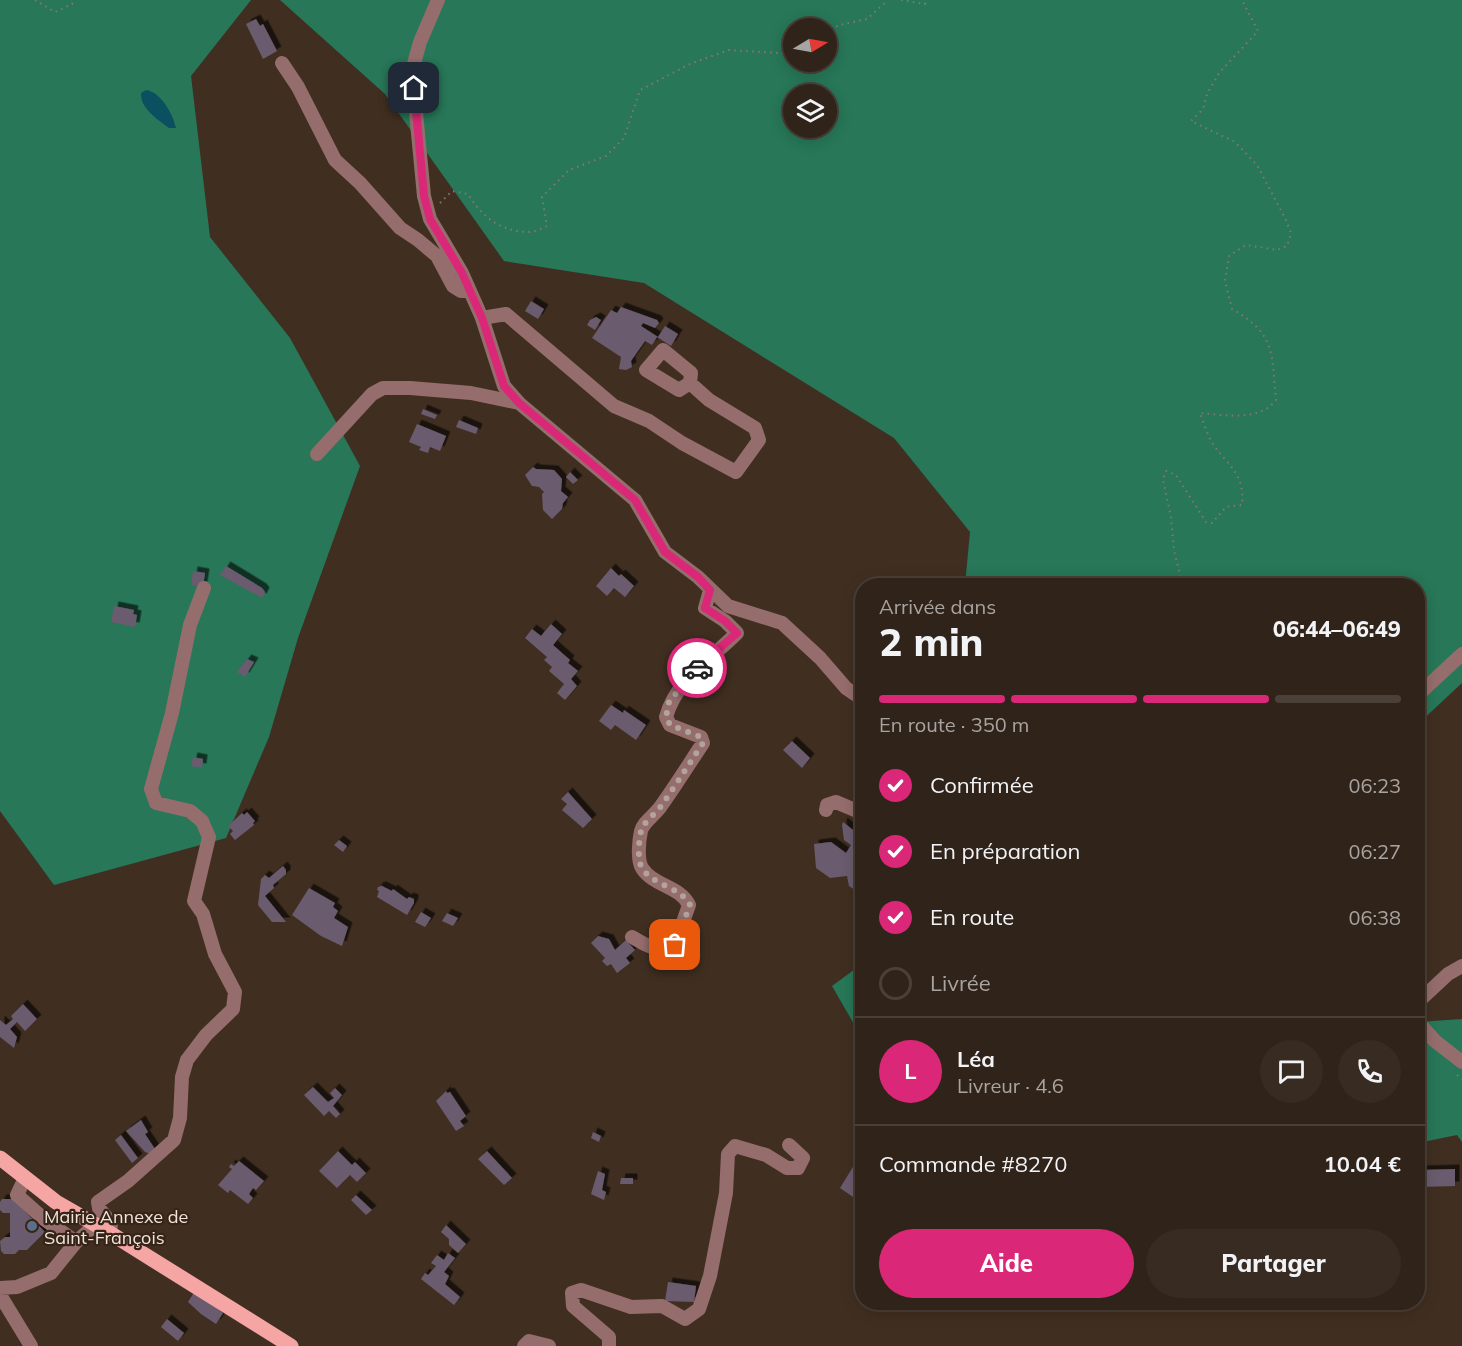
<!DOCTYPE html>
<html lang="fr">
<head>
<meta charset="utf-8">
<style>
	body { margin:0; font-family:Mulish,sans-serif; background:#382b22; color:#f1f3f6; height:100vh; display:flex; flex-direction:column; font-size:22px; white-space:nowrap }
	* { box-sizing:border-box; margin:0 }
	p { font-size:20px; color:#a8a4a2 }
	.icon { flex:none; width:33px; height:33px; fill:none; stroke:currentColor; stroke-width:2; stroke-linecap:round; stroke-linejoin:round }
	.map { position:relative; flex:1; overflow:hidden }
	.side { position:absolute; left:855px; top:578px; width:570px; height:732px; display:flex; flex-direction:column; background:#302319; border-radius:24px; box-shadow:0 3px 15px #0003,0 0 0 2px #4b4038 }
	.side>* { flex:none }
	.needle { width:39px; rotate:80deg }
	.tools { position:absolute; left:783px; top:18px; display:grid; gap:12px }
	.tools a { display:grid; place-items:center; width:54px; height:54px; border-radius:50%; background:#302319; box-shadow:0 3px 15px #0003,0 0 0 2px #4b4038; font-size:30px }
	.pin { position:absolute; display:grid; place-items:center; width:51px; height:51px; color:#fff; margin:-26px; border-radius:12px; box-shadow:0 3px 9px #0006 }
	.courier { position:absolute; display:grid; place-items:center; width:60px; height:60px; margin:-30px; border:4px solid #db2777; border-radius:50%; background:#fff; color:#222; box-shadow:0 2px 8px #0007 }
	.overview em { font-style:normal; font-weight:800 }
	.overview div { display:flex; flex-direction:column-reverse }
	.overview { display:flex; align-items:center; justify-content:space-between; height:102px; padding:0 24px }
	h1 { font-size:39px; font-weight:800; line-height:45px }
	.bar { display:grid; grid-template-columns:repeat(4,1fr); gap:9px 6px; align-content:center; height:72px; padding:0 24px }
	.bar i { height:8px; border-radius:4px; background:#4b4038 }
	.bar .on { background:#db2777 }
	.bar p { grid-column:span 4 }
	.line { display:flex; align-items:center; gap:15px; padding:0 24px; border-top:2px solid #4b4038 }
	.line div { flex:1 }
	.round { display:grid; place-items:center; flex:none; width:63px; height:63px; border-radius:32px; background:#382b22 }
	ol { padding:0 24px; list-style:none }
	li { display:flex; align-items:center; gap:18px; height:66px }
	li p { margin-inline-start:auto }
	li .icon { padding:6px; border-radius:50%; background:#db2777; color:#fff; stroke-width:4 }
	li:last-child { color:#a8a4a2 }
	li i { width:33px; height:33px; border:3px solid #4b4038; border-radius:50% }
	.button { display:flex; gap:12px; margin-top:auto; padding:12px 24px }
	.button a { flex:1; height:69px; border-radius:36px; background:#db2777; color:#fff; font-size:24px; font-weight:800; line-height:69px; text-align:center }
	.button a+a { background:#382b22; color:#f1f3f6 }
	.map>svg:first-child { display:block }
</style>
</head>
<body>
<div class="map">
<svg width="1462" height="1346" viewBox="0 0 1462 1346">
	<defs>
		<filter id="shadow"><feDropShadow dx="4.5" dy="-4.5" stdDeviation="0" flood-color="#0009"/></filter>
	</defs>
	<rect width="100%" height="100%" fill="#402f21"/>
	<path fill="#277758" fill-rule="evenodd" d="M0,0H251L191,76L210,237L290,338L360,466L298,638L269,737L226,838L54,885L0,811Z
		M280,0H1462V683L1418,724V585H965L970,532L894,438L644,283L504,261L385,94ZM794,28H826V62H794ZM794,94H826V128H794Z
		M862,964V1038L832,986Z
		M1462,1019V1142L1457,1135L1418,1143V1022Z"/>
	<path fill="#0b5061" d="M146,90C161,92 173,114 176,128H169C157,119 140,108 141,93Z"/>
	<path fill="#6a5b6e" filter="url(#shadow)" d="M256,19L260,26L263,24L277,51L263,59L246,24Z
		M531,301L544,309L538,319L525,311Z
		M621,307L657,320L659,323L655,328L643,323L641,326L658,337L665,326L678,334L671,346L657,337L652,345L645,341L631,361L632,367L626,370L619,369L621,357L592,338L611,310L617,313Z
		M596,317L601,320L595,330L587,325L590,320Z
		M423,409L437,415L435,419L421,414Z
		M459,420L478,428L476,434L456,427Z
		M417,424L446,436L440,451L430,447L428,453L419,450L421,447L409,442Z
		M533,467L536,469L554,470L562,479L561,491L568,497L563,503L562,509L552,519L543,510L542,494L544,492L539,487L532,486L525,475Z
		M570,472L578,480L573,484L566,477Z
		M226,566L262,588L265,592L262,598L220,575Z
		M611,568L619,576L621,574L634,586L625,597L614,588L607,596L596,586Z
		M193,571L205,573L203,586L191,585Z
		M114,606L134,610L133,614L137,615L135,627L111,622Z
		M551,624L562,634L553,645L570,660L568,663L578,671L571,679L577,686L565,700L557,693L564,684L549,671L552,667L544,660L547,657L525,638L532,629L541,636Z
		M247,659L254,662L245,677L237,672Z
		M611,705L623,713L624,710L646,725L636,740L615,725L611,730L599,721Z
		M792,741L810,758L802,768L783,750Z
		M193,757L203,759L202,768L191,766Z
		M568,792L592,819L583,828L562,810L567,804L561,799Z
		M247,812L255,821L253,823L254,825L235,840L230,834L233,831L228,826L242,813L244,815Z
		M843,822L862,837V876L858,877L859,884L855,890L849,886L847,876L830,878L816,868L814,844L831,842L846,853L851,845L844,840L842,825Z
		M339,840L347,846L343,852L334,845Z
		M283,866L286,870V874L273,885L274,888L265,896L286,922H272L258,905L261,879L265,875L269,878Z
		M382,886L392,891L393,889L407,899L409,897L414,899V903L407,915L377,897L379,891L377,890L378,887Z
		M309,888L335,903L333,907L338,911L334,918L348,927L342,946L321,936L292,915Z
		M421,912L431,918L425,927L415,922Z
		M447,913L458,918L453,926L442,921Z
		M598,936L609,939L615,950L626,940L635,950L626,958L630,963L617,973L611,964L607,966L602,961L605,958L591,943Z
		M23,1004L37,1019L25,1031L17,1022L10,1029L17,1037L14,1048L0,1037V1020L6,1025L13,1019L11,1016Z
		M313,1087L328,1102L334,1098L330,1093L335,1088L342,1095L333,1106L340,1114L336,1118L329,1111L324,1116L304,1095Z
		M446,1091L447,1093L450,1092L466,1116L460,1121L464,1126L456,1131L436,1101Z
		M141,1120L148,1132L145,1134L155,1149L150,1154L145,1152L126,1131Z
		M593,1132L601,1136L599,1142L591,1138Z
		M121,1135L138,1158L132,1163L115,1140Z
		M338,1151L352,1165L355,1162L366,1173L357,1182L350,1175L337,1188L319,1171Z
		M487,1151L512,1178L504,1185L478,1159Z
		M239,1161L264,1181L256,1190L253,1188L249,1194L253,1198L248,1204L230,1190L228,1193L218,1185L232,1169L229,1167L231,1164L234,1166Z
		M856,1162L862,1168V1195L861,1194L856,1199L840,1188Z
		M1455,1169V1186L1420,1187L1421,1170Z
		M598,1171L605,1174L602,1190L606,1192L604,1200L591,1194Z
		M621,1178H633V1184H620Z
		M356,1195L372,1210L366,1215L351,1200Z
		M2,1199H13L45,1232L27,1250H19L15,1254H4L1,1251L0,1241L5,1237H10V1213H3L0,1210V1202Z
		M446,1225L466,1244L458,1253L449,1245V1239L441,1232Z
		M448,1253L455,1258L444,1272L449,1276L445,1284L460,1297L454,1305L421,1279L425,1273L428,1275L436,1266L431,1263L437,1255L444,1260Z
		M668,1282L696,1286L694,1302L665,1301Z
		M195,1291L223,1313L216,1324L201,1314L188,1302Z
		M167,1319L184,1333L178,1341L161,1327Z"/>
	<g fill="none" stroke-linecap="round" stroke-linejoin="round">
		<path stroke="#87786d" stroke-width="2" stroke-dasharray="1.5 4.5" stroke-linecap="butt" d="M35,0L55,12L72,4L74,0
			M901,0L925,4V0
			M826,33L839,25L867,19L888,0
			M440,203L452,191L468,194C482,217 501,232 530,232C535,232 542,228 547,226L542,197L569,170L606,156L624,138L640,90L692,63L729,50L794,54
			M1182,583L1174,550L1171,517L1163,480L1166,471L1176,475L1206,522L1212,523L1226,507L1242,505C1245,473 1228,466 1213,444C1207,435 1204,423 1200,413C1225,415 1259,422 1276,400C1271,353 1277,335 1232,309L1225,281L1229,256L1246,245L1277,250L1287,246L1291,233L1285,218L1257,165L1235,142L1191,121L1203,109L1207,94L1219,73L1258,31L1242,0
			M1457,1075L1462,1079"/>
		<path stroke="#956d6c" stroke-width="14" d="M438,0L420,42L412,71L424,196L430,219L462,273L482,318L504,386L519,403L635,500L665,552L698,577L728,606L782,623L820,658L846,688L862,699
			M282,63L298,87L335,160L360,183L400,228L418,240L437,256L453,286L461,291H469
			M482,318L506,314L614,406L649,421L682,443L736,472L759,440L755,428L709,400L690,383L691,373L663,350L646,370L679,390L690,383
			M317,454L372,394L383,388H410L471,393L519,403
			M1418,695L1462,654
			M826,810L827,805L836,802L862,813
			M632,937C649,947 655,952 675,945L689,905C680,886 653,886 642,868C637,860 639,840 641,831C643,822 656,814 661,806C676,785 689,764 703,743L701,737L670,725L666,717C676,680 711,659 737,633L725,621L705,608L710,590
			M1418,1002L1448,974L1462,966
			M1418,1022L1435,1041L1462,1062
			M25,1178L17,1195L44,1219L76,1242
			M110,1233L111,1223L99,1208L98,1202L128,1181L174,1140L180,1118L182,1077L187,1060L206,1035L233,1009L235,992L215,954L203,914L194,901L209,837L202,821L190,811L156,803L151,789L172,713L190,625L204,588
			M0,1288L17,1287L51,1273L76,1242L95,1225
			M0,1295L31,1346
			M524,1346L529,1341L549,1346
			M609,1346V1337L573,1306L572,1293L581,1290L631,1307L662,1306L685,1319L699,1309L710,1276L726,1193L728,1154L735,1146L766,1155L787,1168H798L803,1158L789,1145"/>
		<path stroke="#f6a5a5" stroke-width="15" d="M0,1158L56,1202L110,1233L291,1346"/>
	</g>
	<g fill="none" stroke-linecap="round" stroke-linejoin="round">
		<path stroke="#b2a49a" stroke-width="6" stroke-dasharray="0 10.8" d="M675,945L690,905C680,886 653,886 642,868C637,860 639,840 641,831C643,822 656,814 661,806C676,785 689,764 703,743L701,737L670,725L666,717L669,702L697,668"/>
		<path stroke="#db2777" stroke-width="8" d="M414,88L424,196L430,219L462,273L482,318L504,386L519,403L635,500L665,552L698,577L710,590L705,608L725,621L737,633L697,668"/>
	</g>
	<circle fill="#5c6f8a" stroke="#362517" stroke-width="2" cx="32" cy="1226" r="6"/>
	<g text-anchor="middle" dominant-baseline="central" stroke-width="4.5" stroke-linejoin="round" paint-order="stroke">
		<g font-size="18" fill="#efe3db" stroke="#362517" text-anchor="start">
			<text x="44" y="1216">Mairie Annexe de<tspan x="44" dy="21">Saint-François</tspan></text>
		</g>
	</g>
</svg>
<div class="tools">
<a><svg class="needle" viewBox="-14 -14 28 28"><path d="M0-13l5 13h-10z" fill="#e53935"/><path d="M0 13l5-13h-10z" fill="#a8a4a2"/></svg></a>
<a><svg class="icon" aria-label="layers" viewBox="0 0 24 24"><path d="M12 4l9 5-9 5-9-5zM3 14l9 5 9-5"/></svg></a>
</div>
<div class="pin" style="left:675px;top:945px;background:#ea580c"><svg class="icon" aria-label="bag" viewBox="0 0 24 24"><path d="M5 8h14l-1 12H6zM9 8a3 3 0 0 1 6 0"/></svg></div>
<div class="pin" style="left:414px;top:88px;background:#1f2937"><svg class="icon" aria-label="home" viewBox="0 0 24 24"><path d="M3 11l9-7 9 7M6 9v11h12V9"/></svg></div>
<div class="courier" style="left:697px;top:668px"><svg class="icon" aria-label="car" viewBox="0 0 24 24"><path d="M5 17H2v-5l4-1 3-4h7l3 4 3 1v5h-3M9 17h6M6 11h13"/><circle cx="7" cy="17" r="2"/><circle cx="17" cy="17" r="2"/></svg></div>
<section class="side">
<div class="overview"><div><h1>2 min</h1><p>Arrivée dans</p></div><em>06:44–06:49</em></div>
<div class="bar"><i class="on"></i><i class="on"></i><i class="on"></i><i></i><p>En route · 350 m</p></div>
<ol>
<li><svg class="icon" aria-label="check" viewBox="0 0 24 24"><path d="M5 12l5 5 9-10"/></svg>Confirmée<p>06:23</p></li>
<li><svg class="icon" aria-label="check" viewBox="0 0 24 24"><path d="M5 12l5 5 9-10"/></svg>En préparation<p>06:27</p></li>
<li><svg class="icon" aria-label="check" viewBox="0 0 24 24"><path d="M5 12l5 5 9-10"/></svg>En route<p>06:38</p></li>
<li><i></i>Livrée</li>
</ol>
<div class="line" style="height:108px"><b class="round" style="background:#db2777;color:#fff">L</b><div><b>Léa</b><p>Livreur · 4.6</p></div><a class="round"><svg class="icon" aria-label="chat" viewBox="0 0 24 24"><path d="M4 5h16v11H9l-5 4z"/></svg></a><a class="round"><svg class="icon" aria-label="phone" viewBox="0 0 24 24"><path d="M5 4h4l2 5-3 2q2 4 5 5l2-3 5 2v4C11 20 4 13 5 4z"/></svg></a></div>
<div class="line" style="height:78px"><div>Commande #8270</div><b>10.04 €</b></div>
<div class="button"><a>Aide</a><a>Partager</a></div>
</section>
</div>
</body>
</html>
